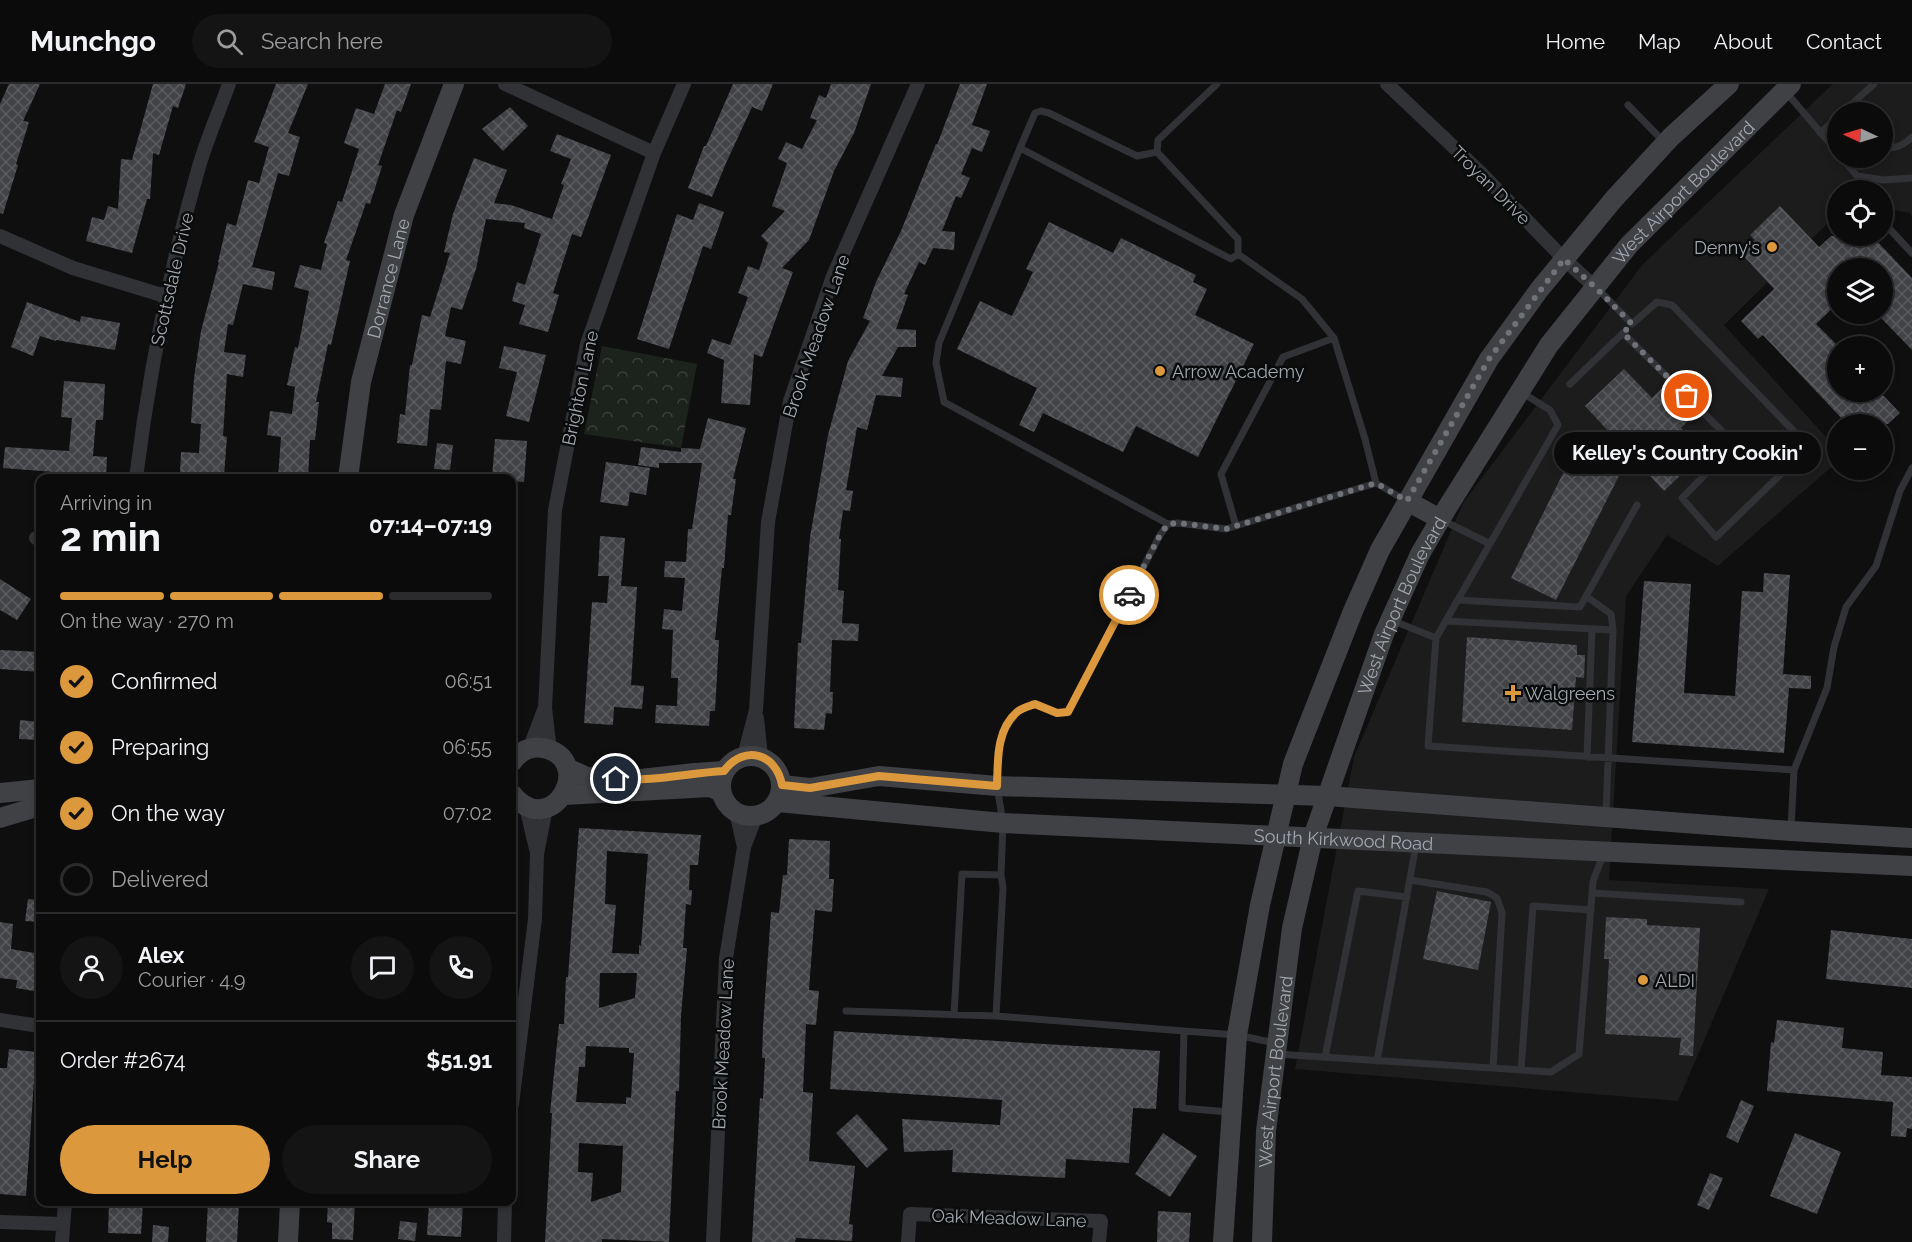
<!DOCTYPE html>
<html lang="en">
<head>
<meta charset="utf-8">
<style>
	body { margin:0; font-family:Raleway,sans-serif; background:#141415; color:#f1f3f6; height:100vh; display:flex; flex-direction:column; font-size:22px; white-space:nowrap }
	* { box-sizing:border-box; margin:0 }
	p { font-size:20px; color:#9a9b9d }
	.icon { flex:none; width:33px; height:33px; fill:none; stroke:currentColor; stroke-width:2; stroke-linecap:round; stroke-linejoin:round }
	.map { position:relative; flex:1; overflow:hidden }
	.drawer { position:absolute; left:36px; top:390px; width:480px; height:732px; display:flex; flex-direction:column; background:#0b0b0c; border-radius:12px; box-shadow:0 3px 9px #0003,0 0 0 2px #2b2b2d }
	.drawer>* { flex:none }
	.needle { width:39px; rotate:274deg }
	.controls { position:absolute; left:1827px; top:18px; display:grid; gap:12px }
	.controls a { display:grid; place-items:center; width:66px; height:66px; border-radius:50%; background:#0b0b0c; box-shadow:0 3px 9px #0003,0 0 0 2px #2b2b2d; font-size:30px }
	.pin { position:absolute; display:grid; place-items:center; width:51px; height:51px; color:#fff; margin:-26px; border:3px solid #fff; border-radius:50%; box-shadow:0 2px 6px #0007 }
	.courier { position:absolute; display:grid; place-items:center; width:60px; height:60px; margin:-30px; border:4px solid #dc983c; border-radius:50%; background:#fff; color:#222; box-shadow:0 2px 8px #0007 }
	.bubble { position:absolute; height:42px; border-radius:21px; background:#0b0b0c; box-shadow:0 3px 9px #0003,0 0 0 2px #2b2b2d; font-size:20px; font-weight:700; line-height:42px; text-align:center }
	.overview em { font-style:normal; font-weight:700 }
	.overview div { display:flex; flex-direction:column-reverse }
	.overview { display:flex; align-items:center; justify-content:space-between; height:102px; padding:0 24px }
	h1 { font-size:39px; font-weight:700; line-height:45px }
	.bar { display:grid; grid-template-columns:repeat(4,1fr); gap:9px 6px; align-content:center; height:72px; padding:0 24px }
	.bar i { height:8px; border-radius:4px; background:#2b2b2d }
	.bar .on { background:#dc983c }
	.bar p { grid-column:span 4 }
	.line { display:flex; align-items:center; gap:15px; padding:0 24px; border-top:2px solid #2b2b2d }
	.line div { flex:1 }
	.round { display:grid; place-items:center; flex:none; width:63px; height:63px; border-radius:32px; background:#141415 }
	ol { padding:0 24px; list-style:none }
	li { display:flex; align-items:center; gap:18px; height:66px }
	li p { margin-inline-start:auto }
	li .icon { padding:6px; border-radius:50%; background:#dc983c; color:#111; stroke-width:4 }
	li:last-child { color:#9a9b9d }
	li i { width:33px; height:33px; border:3px solid #2b2b2d; border-radius:50% }
	.action { display:flex; gap:12px; margin-top:auto; padding:12px 24px }
	.action a { flex:1; height:69px; border-radius:36px; background:#dc983c; color:#111; font-size:24px; font-weight:700; line-height:69px; text-align:center }
	.action a+a { background:#141415; color:#f1f3f6 }
	header { display:flex; align-items:center; gap:36px; box-sizing:border-box; height:84px; padding:0 30px; background:#0b0b0c; border-bottom:2px solid #2b2b2d }
	header strong { font-size:28px }
	nav { display:flex; gap:33px; margin-inline-start:auto; font-size:21px }
	.search { width:420px; height:54px; background:#141415; display:flex; align-items:center; gap:15px; box-sizing:border-box; padding:0 21px; border-radius:33px; color:#9a9b9d; font-size:22px }
	.map>svg:first-child { display:block }
</style>
</head>
<body>
<header>
<strong>Munchgo</strong>
<div class="search"><svg class="icon" aria-label="search" viewBox="0 0 24 24"><circle cx="10" cy="10" r="6"/><path d="M15 15l6 6"/></svg>Search here</div>
<nav><a>Home</a><a>Map</a><a>About</a><a>Contact</a></nav>
</header>
<div class="map">
<svg width="1912" height="1158" viewBox="0 0 1912 1158">
	<defs>
		<pattern id="park-crowns" width="20" height="18" patternUnits="userSpaceOnUse" patternTransform="scale(1.5)"><rect width="20" height="18" fill="#1c231d"/><path d="M2 6a3 3 0 1 1 6 0M12 15a3 3 0 1 1 6 0" fill="none" stroke="#3a403b"/></pattern>
		<pattern id="building-cross-hatch" width="8" height="8" patternUnits="userSpaceOnUse" patternTransform="scale(1.5)"><rect width="8" height="8" fill="#414346"/><path d="M0 0l8 8M0 8l8-8" fill="none" stroke="#595b5e"/></pattern>
	</defs>
	<rect width="100%" height="100%" fill="#0f0f10"/>
	<path fill="#1c1c1d" fill-rule="evenodd" d="M1833,0H1912V132L1910,129L1883,124L1882,106H1838L1837,130L1724,241L1837,365V378L1718,482L1667,451L1626,512L1609,796L1769,805L1678,1017L1295,985L1354,673L1463,419L1643,180ZM1838,28H1882V74H1838Z"/>
	<path fill="url(#park-crowns)" d="M602,262L697,280L681,364L584,350Z"/>
	<path fill="url(#building-cross-hatch)" fill-rule="evenodd" d="M9,0H40L23,37L29,38L16,80L18,81L3,130L0,129V20Z
		M153,0H186L178,24L173,22L159,71L153,69L150,115H147L132,169L86,157L92,133L104,136L108,122L118,125L121,75L132,76Z
		M276,0H308L288,49L300,53L289,92L278,89L252,183L275,188L272,206L243,200L233,241L228,240L224,268L246,271L243,293L227,290L223,352L227,353L224,392L180,389L181,368L199,369L201,340L191,339L194,294L201,247L219,178H218L227,139L236,142L248,96L259,99L269,63L254,58Z
		M385,0H411L401,28L397,26L378,81L382,82L370,120L366,119L346,176L350,177L331,261L328,260L316,318H319L315,356H310L308,394H278L281,353L267,351L270,327L292,330L295,303L287,301L295,263L298,264L309,207L294,203L300,181L321,186L327,160L324,159L338,117L342,118L359,65L344,59L356,24L374,30Z
		M733,0H773L762,27L752,23L726,79L712,113L688,104L704,62H706Z
		M831,0H871L854,49L834,87L809,156L782,184L793,188L762,273L754,270L750,321L721,319L724,276L707,269L712,255L730,261L748,213L738,209L748,182L759,186L768,159L761,152L785,127L772,122L787,79L778,75L786,58L802,65L817,36L810,34L819,11L826,14Z
		M960,0H987L972,41L990,47L982,68L972,64L961,90L970,94L961,114L956,112L942,147L955,148L954,166L933,164L925,181L919,178L904,210L908,211L896,245L916,246V263H898L882,292L903,294L901,313L876,311L867,346L857,343L846,406L853,407L850,427L843,426L839,455H841L838,506L844,507L842,539L859,540L858,557L832,556L830,608H833L832,630L826,629L824,646L794,644L798,559H801L810,453L828,351L848,277L870,237L863,234L876,198L901,147L936,60L937,61Z
		M510,23L528,42L503,67L482,45Z
		M557,50L611,71L581,153L572,150L553,209L559,211L548,248L519,240L525,221L512,217L517,198L525,201L541,150L524,144L525,139L486,135L476,185L462,226L451,223L445,252L466,257L461,280L446,277L441,326L430,325L427,362L397,359L400,330L405,331L410,281H412L422,231L430,233L450,169L444,168L453,130L474,74L507,86L494,119L511,121L552,135L564,101L561,100L571,75L550,67Z
		M699,119L724,128L711,165L703,162L669,265L637,255L677,130L693,136Z
		M1780,122L1819,163L1831,152H1872L1912,194V266L1882,235V184H1838V219L1816,240L1838,262V308H1880L1900,329L1888,340H1847L1763,251L1758,255L1741,237L1774,205L1741,169L1755,156L1750,151Z
		M1049,138L1113,169L1121,154L1196,191L1193,198L1207,205L1195,231L1254,260L1198,373L1136,342L1123,368L1043,329L1034,348L1019,341L1037,304L957,265L980,217L1012,232L1033,188L1026,185Z
		M27,218L80,238L81,232L120,239L115,266L56,256V257L40,252L33,272L11,263Z
		M504,262L546,271L529,338L506,332L517,288L499,284Z
		M1624,285L1652,314L1661,305L1689,336L1681,344L1704,369L1664,407L1585,322Z
		M64,297L105,300L103,336H96L93,372L107,373L106,394H67V389L3,384L5,363L69,367L72,334L61,333Z
		M708,334L746,344L733,395H736L731,431H728L724,484H722L715,556H719L715,627H710L709,642L655,639L656,621L677,622L678,594H671L673,546L662,545L664,525L682,527L685,494L664,493L665,477L686,478L688,445H692L702,379H659V384L638,381L641,363L681,368V364L700,365Z
		M495,355L527,357L524,398L512,397V394H492Z
		M1580,355L1626,378L1556,516L1511,494Z
		M437,359L453,361L450,386L434,385Z
		M606,378L650,384L646,411L630,408L628,422L600,418Z
		M600,452L625,454L621,502L637,503L631,601L644,602L642,625L614,623L613,641L584,639L592,518L607,519L609,492H598Z
		M1764,489L1790,491L1783,590L1811,592V605L1789,604L1784,669L1632,658L1644,497L1691,500L1684,609L1735,612L1742,507L1763,508Z
		M0,495L31,515L17,536L0,526Z
		M1467,553L1577,561V571H1585L1584,594L1576,593L1572,646L1462,638Z
		M0,566L40,568V588L0,585Z
		M20,636L40,638V656L19,655Z
		M579,744L701,751L698,781H690L689,806H692L691,821L686,820L683,864H687L681,931L679,1007H676L669,1158L602,1155V1158H545L552,1029H550L559,940H564L566,893H568ZM607,767L648,770L641,862L639,861V870L612,869L616,821L605,820ZM600,889H637L635,914L599,924ZM586,962L629,964V969H634L631,1014L626,1013V1020L576,1018L579,983H585ZM579,1059L623,1062L621,1108L591,1118L593,1089L578,1088Z
		M789,755L830,757L829,795H834L832,828L815,826L809,906L819,907L816,941L806,940L803,1008L813,1009L809,1077L855,1082L849,1140L853,1141L852,1157L796,1154L795,1158H752L760,1014L763,1015L765,974H762L763,943L771,828L779,829L783,791H787Z
		M1437,807L1491,818L1478,886L1423,875Z
		M28,815L40,816V838L25,837Z
		M1606,833L1647,835V841L1700,844L1693,972L1679,971L1681,954L1605,950L1609,875H1604Z
		M0,838L13,840L11,865L40,870V908L16,904L17,896L0,894Z
		M1831,846L1912,855V904L1826,895Z
		M1777,936L1844,944L1842,964L1883,968L1881,991L1912,993V1045L1907,1044L1906,1053L1891,1052L1893,1018L1767,1007L1771,958L1774,959Z
		M834,947L1160,967L1156,1025L1133,1024L1129,1079L1066,1075L1065,1094L952,1088L953,1066L904,1068L902,1035L1000,1041L1002,1016L830,1005Z
		M9,965L36,968L26,1112L0,1110V984H7Z
		M1741,1016L1754,1022L1738,1059L1726,1053Z
		M857,1030L888,1065L867,1084L836,1049Z
		M1163,1049L1197,1072L1170,1113L1135,1090Z
		M1795,1049L1841,1068L1817,1130L1770,1112Z
		M1710,1089L1723,1094L1709,1126L1697,1121Z
		M109,1118H143L141,1150L108,1149Z
		M208,1118L239,1119L237,1158H206Z
		M328,1118H355L353,1156L332,1155V1139L327,1138Z
		M429,1118H463L461,1153L427,1151Z
		M1158,1127L1191,1129L1189,1158H1157Z
		M400,1137L417,1139L415,1157L398,1155Z
		M153,1141L169,1143L168,1158H152Z"/>
	<g fill="none" stroke-linecap="round" stroke-linejoin="round">
		<path stroke="#313235" stroke-width="7" d="M1217,0L1158,56L1157,68L1238,155V170L1302,215L1334,254L1365,355L1376,399
			M1786,8L1838,69
			M1628,21L1664,58
			M1843,28L1874,0
			M1820,49L1838,33
			M1020,64L1035,29L1041,27L1049,29L1137,72L1157,68
			M1882,64C1895,65 1903,62 1912,53
			M1842,74L1857,92L1883,96L1912,94
			M1882,134L1884,139L1912,169
			M1570,300L1623,249L1735,360L1682,414L1716,453L1809,363L1672,221L1657,218L1632,240L1597,204
			M1521,308L1550,326L1558,341L1436,554L1428,662L1794,686
			M1442,436L1490,460
			M1168,440L944,318L936,279L939,259L1020,64L1231,175L1238,170
			M1236,442L1221,390L1283,273L1334,254
			M1586,512L1611,530L1613,546L1606,730
			M1458,516L1580,523L1637,421
			M1391,536L1436,554
			M1446,537L1613,546
			M1587,673L1592,545
			M1791,744L1794,686L1827,604L1834,563L1846,523L1876,482L1900,407L1912,384
			M1410,796L1487,808L1497,814L1502,829L1493,984
			M1592,809L1741,818
			M846,927L996,932
			M954,931L962,790L1001,791
			M1184,947L996,932L1003,804L1001,791L1003,739L997,702L998,668L1005,645L1018,627L1035,620L1057,629L1068,628L1160,451L1168,440L1178,439L1226,445L1376,399L1405,416
			M1277,970L1551,988L1579,970L1593,797L1604,769
			M1325,973L1358,807L1407,813
			M1377,977L1416,761
			M1521,986L1533,822L1591,826
			M1229,1028L1182,1024L1184,947L1237,951L1275,959"/>
		<path stroke="#313235" stroke-width="14" d="M505,0L654,69
			M1387,0L1481,89L1564,175L1595,203
			M0,152L73,184L165,212
			M136,394C149,290 169,187 198,86C206,57 219,28 229,0
			M36,454L40,455
			M757,634L761,673
			M530,663L544,626
			M550,667L545,624L555,426L587,260L654,69L684,0
			M744,672L756,626L768,438L790,317L833,192L918,0
			M526,723L536,765
			M736,728L744,763
			M0,936L40,942
			M512,1020L535,835L537,770L546,724
			M0,1138L62,1140
			M62,1158L65,1118
			M504,1158L505,1118
			M713,1158L726,874L744,763L756,732
			M908,1158L910,1130L1101,1137L1099,1158"/>
		<g stroke="#3f4145" stroke-width="20">
			<path id="s1" d="M348,394L361,298L404,131L454,0"/>
			<path d="M1407,417L1440,435"/>
			<circle cx="751" cy="702" r="30"/>
			<path d="M512,678C520,667 529,662 543,664C598,675 552,759 512,710"/>
			<path d="M567,684L587,693L632,696L695,689L725,687"/>
			<path d="M781,701L810,704L879,692L997,702L1327,712L1791,747L1912,754"/>
			<path d="M0,709L40,705"/>
			<path d="M564,711L710,703L721,708"/>
			<path id="s2" d="M777,718L1003,739L1912,782"/>
			<path d="M0,734L40,722"/>
			<path d="M288,1158L290,1118"/>
			<path d="M1223,1158L1237,951L1260,821L1293,680L1353,527L1380,466L1489,275L1539,206L1613,116L1671,53L1729,0"/>
			<path id="s3" d="M1262,1158L1266,1047L1292,844L1313,753L1384,550L1420,470L1447,424L1549,261L1629,161L1791,0"/>
		</g>
	</g>
	<g fill="none" stroke-linecap="round" stroke-linejoin="round">
		<path stroke="#6f7278" stroke-width="6" stroke-dasharray="0 10.8" d="M1129,511L1160,451L1168,440L1178,439L1226,445L1376,399L1407,417L1489,275L1564,175L1595,203L1632,240L1623,249L1687,312"/>
		<path stroke="#dc983c" stroke-width="8" d="M616,695C652,698 689,689 724,687C744,660 776,669 782,701L810,704L879,692L997,702C998,677 996,646 1017,628C1022,624 1030,622 1035,620L1057,629L1068,628L1129,511"/>
	</g>
	<g fill="#dc983c" stroke="#0a0b0b" stroke-width="2">
		<circle cx="1772" cy="163" r="6"/>
		<circle cx="1160" cy="287" r="6"/>
		<path d="M1510 600h6v6h6v6h-6v6h-6v-6h-6v-6h6z"/>
		<circle cx="1643" cy="896" r="6"/>
	</g>
	<g text-anchor="middle" dominant-baseline="central" stroke-width="5" stroke-linejoin="round" paint-order="stroke">
		<g font-size="18" fill="#a2a7b0" stroke="#0a0b0b">
			<text transform="translate(1491 101) rotate(45)">Troyan Drive</text>
			<text stroke="none"><textPath href="#s3" startOffset="1161">West Airport Boulevard</textPath></text>
			<text stroke="none"><textPath href="#s1" startOffset="204">Dorrance Lane</textPath></text>
			<text transform="translate(172 195) rotate(-77)">Scottsdale Drive</text>
			<text transform="translate(816 252) rotate(-71)">Brook Meadow Lane</text>
			<text transform="translate(580 304) rotate(-78)">Brighton Lane</text>
			<text stroke="none"><textPath href="#s3" startOffset="657">West Airport Boulevard</textPath></text>
			<text stroke="none"><textPath href="#s2" startOffset="568">South Kirkwood Road</textPath></text>
			<text transform="translate(723 960) rotate(-87)">Brook Meadow Lane</text>
			<text stroke="none"><textPath href="#s3" startOffset="171">West Airport Boulevard</textPath></text>
			<text transform="translate(1009 1134) rotate(2)">Oak Meadow Lane</text>
		</g>
		<g font-size="18" fill="#a2a7b0" stroke="#0a0b0b" text-anchor="start">
			<text x="1760" y="163" text-anchor="end">Denny's</text>
			<text x="1172" y="287">Arrow Academy</text>
			<text x="1525" y="609">Walgreens</text>
			<text x="1655" y="896">ALDI</text>
		</g>
	</g>
</svg>
<div class="controls">
<a><svg class="needle" viewBox="-14 -14 28 28"><path d="M0-13l5 13h-10z" fill="#e53935"/><path d="M0 13l5-13h-10z" fill="#9a9b9d"/></svg></a>
<a><svg class="icon" aria-label="locate" viewBox="0 0 24 24"><circle cx="12" cy="12" r="6"/><path d="M12 2v4M12 18v4M2 12h4M18 12h4"/></svg></a>
<a><svg class="icon" aria-label="layers" viewBox="0 0 24 24"><path d="M12 4l9 5-9 5-9-5zM3 14l9 5 9-5"/></svg></a>
<a>+</a>
<a>−</a>
</div>
<div class="pin" style="left:1687px;top:312px;background:#ea580c"><svg class="icon" aria-label="bag" viewBox="0 0 24 24"><path d="M5 8h14l-1 12H6zM9 8a3 3 0 0 1 6 0"/></svg></div>
<div class="pin" style="left:616px;top:695px;background:#1f2937"><svg class="icon" aria-label="home" viewBox="0 0 24 24"><path d="M3 11l9-7 9 7M6 9v11h12V9"/></svg></div>
<div class="courier" style="left:1129px;top:511px"><svg class="icon" aria-label="car" viewBox="0 0 24 24"><path d="M5 17H2v-5l4-1 3-4h7l3 4 3 1v5h-3M9 17h6M6 11h13"/><circle cx="7" cy="17" r="2"/><circle cx="17" cy="17" r="2"/></svg></div>
<div class="bubble" style="left:1554px;top:348px;width:267px">Kelley's Country Cookin'</div>
<section class="drawer">
<div class="overview"><div><h1>2 min</h1><p>Arriving in</p></div><em>07:14–07:19</em></div>
<div class="bar"><i class="on"></i><i class="on"></i><i class="on"></i><i></i><p>On the way · 270 m</p></div>
<ol>
<li><svg class="icon" aria-label="check" viewBox="0 0 24 24"><path d="M5 12l5 5 9-10"/></svg>Confirmed<p>06:51</p></li>
<li><svg class="icon" aria-label="check" viewBox="0 0 24 24"><path d="M5 12l5 5 9-10"/></svg>Preparing<p>06:55</p></li>
<li><svg class="icon" aria-label="check" viewBox="0 0 24 24"><path d="M5 12l5 5 9-10"/></svg>On the way<p>07:02</p></li>
<li><i></i>Delivered</li>
</ol>
<div class="line" style="height:108px"><a class="round"><svg class="icon" aria-label="person" viewBox="0 0 24 24"><circle cx="12" cy="8" r="4"/><path d="M4 21q1-7 8-7t8 7"/></svg></a><div><b>Alex</b><p>Courier · 4.9</p></div><a class="round"><svg class="icon" aria-label="chat" viewBox="0 0 24 24"><path d="M4 5h16v11H9l-5 4z"/></svg></a><a class="round"><svg class="icon" aria-label="phone" viewBox="0 0 24 24"><path d="M5 4h4l2 5-3 2q2 4 5 5l2-3 5 2v4C11 20 4 13 5 4z"/></svg></a></div>
<div class="line" style="height:78px"><div>Order #2674</div><b>$51.91</b></div>
<div class="action"><a>Help</a><a>Share</a></div>
</section>
</div>
</body>
</html>
